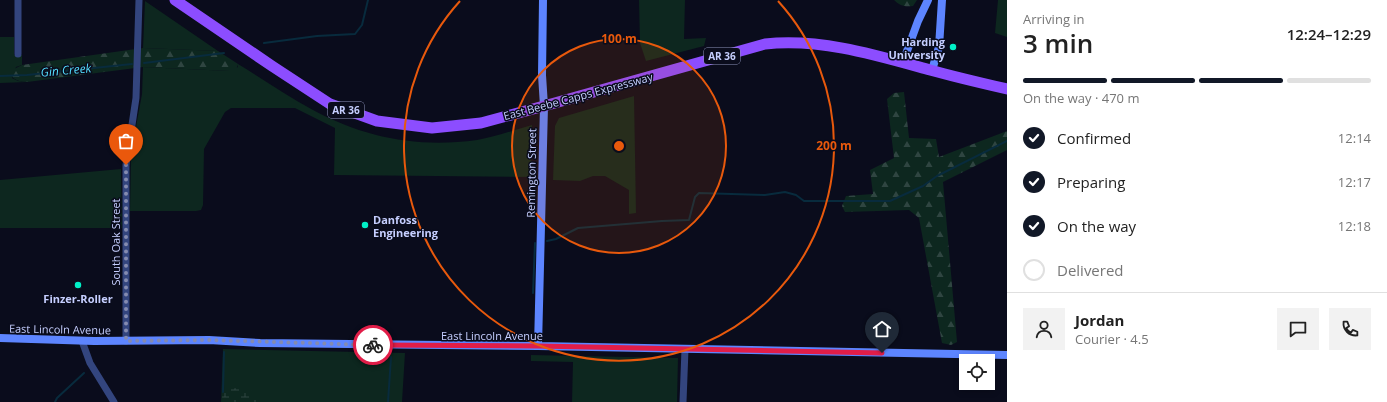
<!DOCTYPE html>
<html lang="en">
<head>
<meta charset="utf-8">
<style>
	body { margin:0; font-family:"Open Sans",sans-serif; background:#f2f2f2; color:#222; height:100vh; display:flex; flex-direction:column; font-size:15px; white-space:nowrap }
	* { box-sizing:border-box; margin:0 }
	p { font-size:13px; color:#767676 }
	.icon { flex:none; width:22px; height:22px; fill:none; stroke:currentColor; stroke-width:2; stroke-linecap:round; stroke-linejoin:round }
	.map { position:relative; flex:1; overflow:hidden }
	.details { display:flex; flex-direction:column; background:#fff; width:380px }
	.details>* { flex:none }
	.controls { position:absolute; left:959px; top:354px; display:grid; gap:8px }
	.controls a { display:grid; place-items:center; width:36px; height:36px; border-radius:0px; background:#fff; box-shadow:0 2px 6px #0003; font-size:20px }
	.pin { position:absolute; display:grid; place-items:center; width:34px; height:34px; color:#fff; margin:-41px -17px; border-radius:50% 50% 50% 0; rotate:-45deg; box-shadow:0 0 4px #0007 }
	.pin .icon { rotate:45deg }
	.courier { position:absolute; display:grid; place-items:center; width:40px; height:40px; margin:-20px; border:3px solid #e11d48; border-radius:50%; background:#fff; color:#222; box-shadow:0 1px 5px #0007 }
	.summary em { font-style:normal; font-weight:600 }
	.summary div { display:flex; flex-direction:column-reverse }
	.summary { display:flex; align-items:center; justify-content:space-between; height:68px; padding:0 16px }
	h1 { font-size:26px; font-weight:600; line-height:30px }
	.bar { display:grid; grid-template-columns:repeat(4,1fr); gap:6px 4px; align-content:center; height:48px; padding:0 16px }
	.bar i { height:5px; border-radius:3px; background:#e0e0e0 }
	.bar .on { background:#111827 }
	.bar p { grid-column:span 4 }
	.line { display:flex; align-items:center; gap:10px; padding:0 16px; border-top:1px solid #e0e0e0 }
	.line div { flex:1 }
	.round { display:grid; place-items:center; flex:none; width:42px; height:42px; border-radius:0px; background:#f2f2f2 }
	ol { padding:0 16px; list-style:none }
	li { display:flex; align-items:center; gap:12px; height:44px }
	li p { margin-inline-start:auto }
	li .icon { padding:4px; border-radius:50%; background:#111827; color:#fff; stroke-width:4 }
	li:last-child { color:#767676 }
	li i { width:22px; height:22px; border:2px solid #e0e0e0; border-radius:50% }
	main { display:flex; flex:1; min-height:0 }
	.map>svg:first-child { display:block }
</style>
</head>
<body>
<main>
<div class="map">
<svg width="1007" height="402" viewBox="0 0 1007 402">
	<defs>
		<pattern id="forest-firs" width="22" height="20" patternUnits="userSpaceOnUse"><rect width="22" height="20" fill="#0d271f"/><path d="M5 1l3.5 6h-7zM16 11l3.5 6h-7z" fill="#2f4541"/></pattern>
		<pattern id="wetland-marsh" width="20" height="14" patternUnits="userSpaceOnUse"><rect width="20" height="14" fill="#0d271f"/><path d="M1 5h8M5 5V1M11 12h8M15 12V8" fill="none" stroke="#2f4541"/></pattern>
	</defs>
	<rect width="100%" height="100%" fill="#0a0c1c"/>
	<path fill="#0d271f" d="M639,0H685L684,39L706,38L704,46L646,61L640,43Z
		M998,0H1007V37L995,33Z
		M145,1L218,51L143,48Z
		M0,37H14V55H22V65L16,67L12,78L18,81L27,82L0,83Z
		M238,64C263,79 287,96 313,110C365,138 418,148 477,140C495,137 514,130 532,125L531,177L334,175L335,128L295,108H231L225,112L204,149L203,205L201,210L196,211H130L131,154L142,94L143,67L230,71L238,67Z
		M634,96L636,213L629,214V190L605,176H593L580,181L553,180L555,126L559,118Z
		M121,169L122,228H0V180Z
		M223,349L405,353L402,402H221Z
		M531,355L678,358L677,402H572L573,362L531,361Z"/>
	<path fill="url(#forest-firs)" d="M894,0H917L913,6C905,7 900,6 894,0Z
		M143,48L218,51L238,64C237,69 235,71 230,71L143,67L27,82C20,81 14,81 10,74L12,70L22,65Z
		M904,92L909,138L936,139L939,157L1007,131V150L943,182L957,342L951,345L942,343L919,218L909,210L845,212L842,206L846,196L873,194L870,170L894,158L887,99L894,93Z"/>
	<path fill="url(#wetland-marsh)" d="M236,388C246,389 254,390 261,398V402H222C222,389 224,389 236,388Z"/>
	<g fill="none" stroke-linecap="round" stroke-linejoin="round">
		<path stroke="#082b3d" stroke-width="2" d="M264,43L317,36L355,34L362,25L368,0
			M144,63L224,53
			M0,76L27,75L132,64
			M547,241L556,239L578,228L662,221L689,220L695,197L699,193L765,195L785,192L796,195L804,201H890L923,186L937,176L1007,141
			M533,293L535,243
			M223,392L224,352
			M55,402L57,398L84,373
			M388,402L391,357"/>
		<path stroke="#33457e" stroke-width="7" d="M18,54V0
			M82,341L90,363L114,402
			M126,341V165L136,98L139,0
			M683,402L685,349"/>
		<path stroke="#5d85ff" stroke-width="8" d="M903,62L918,21L928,0
			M932,70L939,47L942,0
			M0,338L94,341L209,340L260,343L538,346L1007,355
			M538,346L544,106L542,75L543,0"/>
		<path stroke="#8c4dff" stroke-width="11" d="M175,0L272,66L330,104L377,121L432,128L481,123L544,106L765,44C821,38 876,55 930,70C955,77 981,83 1007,89"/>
	</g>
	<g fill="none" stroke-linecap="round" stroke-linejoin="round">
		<path stroke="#848bb0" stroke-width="4" stroke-dasharray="0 7.2" d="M126,165V341L209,340L373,345"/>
		<path stroke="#e11d48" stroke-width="5" d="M373,345L538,346L882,353"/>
	</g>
	<circle cx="619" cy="146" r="107" fill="#e8590c" fill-opacity=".12"/>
	<g fill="none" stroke="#e8590c" stroke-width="2">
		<circle cx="619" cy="146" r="107"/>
		<path d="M778 1A215 215 0 1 1 460 1"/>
	</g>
	<g fill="#00f1c7" stroke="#0a0c1c" stroke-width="1.5">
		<circle cx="953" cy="47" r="4"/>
		<circle cx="365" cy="225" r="4"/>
		<circle cx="78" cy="285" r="4"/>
	</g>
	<g text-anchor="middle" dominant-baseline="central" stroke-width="3" stroke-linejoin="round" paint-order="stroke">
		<g fill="#0a0c1c" stroke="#8e94bb" stroke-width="1">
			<rect x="704" y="48" width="36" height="16" rx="3"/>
			<rect x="328" y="102" width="36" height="16" rx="3"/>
		</g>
		<g font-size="10" font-weight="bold" fill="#c6cfff">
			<text x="722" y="56">AR 36</text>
			<text x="346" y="110">AR 36</text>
		</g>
		<g font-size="11" font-weight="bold" fill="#c6cfff" stroke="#0a0c1c" text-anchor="end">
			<text x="945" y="41">Harding<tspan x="945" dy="13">University</tspan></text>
			<text x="373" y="219" text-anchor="start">Danfoss<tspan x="373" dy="13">Engineering</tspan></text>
			<text x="78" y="298" text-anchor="middle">Finzer-Roller</text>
		</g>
		<g font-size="11" fill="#c6cfff" stroke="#0a0c1c">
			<text transform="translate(578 96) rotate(-15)">East Beebe Capps Expressway</text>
			<text transform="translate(531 173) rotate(-89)">Remington Street</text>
			<text transform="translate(115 242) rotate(-90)">South Oak Street</text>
			<text transform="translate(60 329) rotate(1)">East Lincoln Avenue</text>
			<text x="492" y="335">East Lincoln Avenue</text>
		</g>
		<g font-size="12" font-style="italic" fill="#54dfff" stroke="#0a0c1c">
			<text transform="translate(66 70) rotate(-5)">Gin Creek</text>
		</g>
	</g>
	<circle cx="619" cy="146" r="6" fill="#e8590c" stroke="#0a0c1c" stroke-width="2"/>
	<g font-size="12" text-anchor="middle" font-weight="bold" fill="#e8590c" stroke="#0a0c1c" stroke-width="3" stroke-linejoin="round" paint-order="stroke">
		<text x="619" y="43">100 m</text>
		<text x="834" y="150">200 m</text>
	</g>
</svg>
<div class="controls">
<a><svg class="icon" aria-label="locate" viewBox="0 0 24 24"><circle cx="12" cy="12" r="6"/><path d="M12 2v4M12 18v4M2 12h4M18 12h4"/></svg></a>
</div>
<div class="pin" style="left:126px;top:165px;background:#ea580c"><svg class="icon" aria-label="bag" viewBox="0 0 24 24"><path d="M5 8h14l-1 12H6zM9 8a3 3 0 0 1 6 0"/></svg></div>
<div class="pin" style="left:882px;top:353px;background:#1f2937"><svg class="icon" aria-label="home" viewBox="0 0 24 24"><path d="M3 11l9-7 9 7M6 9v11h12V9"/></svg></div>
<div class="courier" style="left:373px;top:345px"><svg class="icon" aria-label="bike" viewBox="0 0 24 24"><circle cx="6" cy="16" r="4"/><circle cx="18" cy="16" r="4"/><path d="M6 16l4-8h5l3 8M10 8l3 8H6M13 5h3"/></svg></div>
</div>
<section class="details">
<div class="summary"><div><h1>3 min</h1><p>Arriving in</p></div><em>12:24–12:29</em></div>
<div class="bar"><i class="on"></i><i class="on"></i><i class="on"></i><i></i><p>On the way · 470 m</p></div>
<ol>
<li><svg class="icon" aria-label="check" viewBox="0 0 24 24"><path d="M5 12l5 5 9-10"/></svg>Confirmed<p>12:14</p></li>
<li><svg class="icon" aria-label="check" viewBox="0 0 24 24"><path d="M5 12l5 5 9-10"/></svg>Preparing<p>12:17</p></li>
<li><svg class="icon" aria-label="check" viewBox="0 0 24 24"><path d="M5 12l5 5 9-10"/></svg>On the way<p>12:18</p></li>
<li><i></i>Delivered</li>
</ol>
<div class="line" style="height:72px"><a class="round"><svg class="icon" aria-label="person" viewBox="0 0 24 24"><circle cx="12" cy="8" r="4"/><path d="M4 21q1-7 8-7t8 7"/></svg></a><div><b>Jordan</b><p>Courier · 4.5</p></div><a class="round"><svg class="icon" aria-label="chat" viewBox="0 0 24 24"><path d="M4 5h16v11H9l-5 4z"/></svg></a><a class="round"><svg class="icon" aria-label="phone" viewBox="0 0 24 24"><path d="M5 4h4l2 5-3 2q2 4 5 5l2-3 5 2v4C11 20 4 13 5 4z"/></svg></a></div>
</section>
</main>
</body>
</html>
